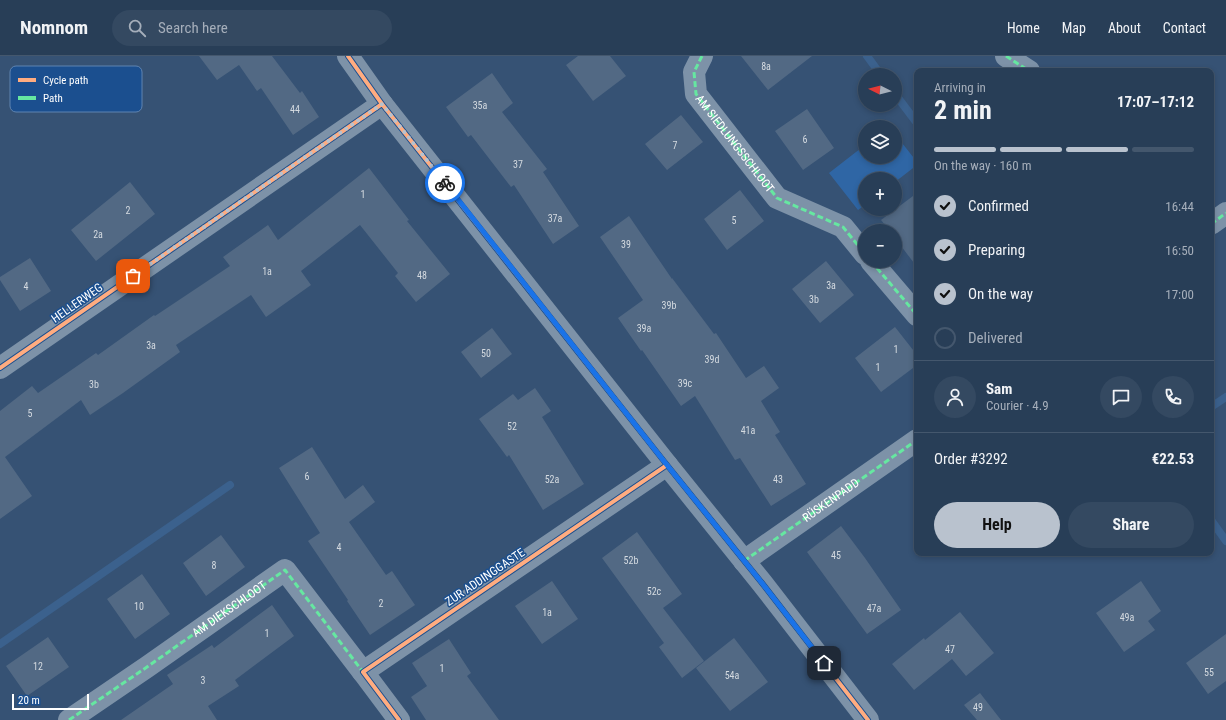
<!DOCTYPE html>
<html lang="en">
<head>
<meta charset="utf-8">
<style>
	body { margin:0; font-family:"Roboto Condensed",sans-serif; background:#344961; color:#f1f3f6; height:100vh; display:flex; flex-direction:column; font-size:15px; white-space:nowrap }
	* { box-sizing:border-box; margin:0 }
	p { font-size:13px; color:#a5aeba }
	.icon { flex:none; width:22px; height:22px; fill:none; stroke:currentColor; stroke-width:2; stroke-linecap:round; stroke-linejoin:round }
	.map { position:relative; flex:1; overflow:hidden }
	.panel { position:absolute; left:914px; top:12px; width:300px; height:488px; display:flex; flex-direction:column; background:#283e57; border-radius:8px; box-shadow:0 2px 6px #0003,0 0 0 1px #44576d }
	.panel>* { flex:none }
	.needle { width:26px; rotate:276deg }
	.controls { position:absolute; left:858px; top:12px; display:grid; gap:8px }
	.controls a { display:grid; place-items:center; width:44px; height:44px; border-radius:50%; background:#283e57; box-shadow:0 2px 6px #0003,0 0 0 1px #44576d; font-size:20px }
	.scale { position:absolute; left:12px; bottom:10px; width:77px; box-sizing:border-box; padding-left:4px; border:2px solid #fff; border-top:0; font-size:11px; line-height:14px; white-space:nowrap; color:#fff; -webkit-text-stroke:3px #1b4f8f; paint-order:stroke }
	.pin { position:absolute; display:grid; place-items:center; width:34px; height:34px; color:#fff; margin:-17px; border-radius:8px; box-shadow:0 2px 6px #0006 }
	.courier { position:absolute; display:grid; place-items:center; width:40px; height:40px; margin:-20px; border:3px solid #1a73e8; border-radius:50%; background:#fff; color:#222; box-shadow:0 1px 5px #0007 }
	.headline em { font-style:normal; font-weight:700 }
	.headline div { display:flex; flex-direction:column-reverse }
	.headline { display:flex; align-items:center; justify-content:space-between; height:68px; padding:0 20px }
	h1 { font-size:26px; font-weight:700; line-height:30px }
	.bar { display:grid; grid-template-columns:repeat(4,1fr); gap:6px 4px; align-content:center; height:48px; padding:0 20px }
	.bar i { height:5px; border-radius:3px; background:#44576d }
	.bar .active { background:#b9c2ce }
	.bar p { grid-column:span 4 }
	.line { display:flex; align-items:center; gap:10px; padding:0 20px; border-top:1px solid #44576d }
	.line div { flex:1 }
	.round { display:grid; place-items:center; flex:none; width:42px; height:42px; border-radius:21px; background:#344961 }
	ol { padding:0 20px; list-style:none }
	li { display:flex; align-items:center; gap:12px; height:44px }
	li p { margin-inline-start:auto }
	li .icon { padding:4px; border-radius:50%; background:#b9c2ce; color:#111; stroke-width:4 }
	li:last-child { color:#a5aeba }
	li i { width:22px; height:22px; border:2px solid #44576d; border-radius:50% }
	.cta { display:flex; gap:8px; margin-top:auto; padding:8px 20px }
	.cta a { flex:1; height:46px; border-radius:24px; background:#b9c2ce; color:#111; font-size:16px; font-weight:700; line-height:46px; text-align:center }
	.cta a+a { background:#344961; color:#f1f3f6 }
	header { display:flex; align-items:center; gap:24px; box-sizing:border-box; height:56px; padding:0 20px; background:#283e57; border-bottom:1px solid #44576d }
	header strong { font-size:19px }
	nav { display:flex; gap:22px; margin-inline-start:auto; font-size:14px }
	.search { width:280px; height:36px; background:#344961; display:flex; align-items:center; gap:10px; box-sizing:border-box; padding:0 14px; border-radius:22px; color:#a5aeba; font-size:15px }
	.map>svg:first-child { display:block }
</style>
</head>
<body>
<header>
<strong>Nomnom</strong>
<div class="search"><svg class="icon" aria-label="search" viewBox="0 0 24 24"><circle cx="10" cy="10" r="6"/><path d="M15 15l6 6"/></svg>Search here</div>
<nav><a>Home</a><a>Map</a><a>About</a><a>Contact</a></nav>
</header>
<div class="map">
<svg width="1226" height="664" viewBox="0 0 1226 664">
	<rect width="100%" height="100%" fill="#365274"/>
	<path fill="#2f66a5" d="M895,78L917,106V109L895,126V123H865V149L858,154L829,117L865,89V101H895Z"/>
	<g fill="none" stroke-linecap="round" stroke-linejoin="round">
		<path stroke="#3b618d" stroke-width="8" d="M867,0L881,19
			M895,38L917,67
			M1211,351L1226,341
			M1211,464L1226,485
			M0,588L230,429"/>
	</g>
	<path fill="#526984" d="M199,0H272L300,37L302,35L319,61L293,79L261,32L257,35L239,9L217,24Z
		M578,0H610L626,20L593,45L566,9Z
		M741,0H812L768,34Z
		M492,17L513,47L502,56L547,113L543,116L579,170L553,188L514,129L511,131L471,79L468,81L446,51Z
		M807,53L834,92L803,114L775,75Z
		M681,59L703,86L667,114L645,88Z
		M369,112L409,164L407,165L450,218L416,246L395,220L398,217L360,169L301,215L311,229L266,261L251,239L176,289L180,296L123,337L90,359L81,344L5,401L32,440L0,463V355L32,330L38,337L96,297L98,299L154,259L155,260L230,210L223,201L268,169L278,184Z
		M130,126L155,158L96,205L71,174Z
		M740,134L764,165L727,194L704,163Z
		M917,137V211L895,182V175H890L881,164Z
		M629,160L672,223V222L714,278L716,277L746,322L764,310L779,332L761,345L780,376L775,379L806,428L771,450L740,402L735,404L695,340L681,350L642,294L641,295L618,262L643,244L600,181Z
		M30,202L51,235L20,255L0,224V221Z
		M826,205L854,239L820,267L792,233Z
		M895,271L917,299V309L881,336L855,302Z
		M492,272L512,298L481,322L461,296Z
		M535,332L551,355L542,361L584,428L543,454L509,399L507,401L479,363L513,338L518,344Z
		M312,391L345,443L363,429L375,446L349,466L386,519L392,515L415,549L370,579L347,545L348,544L308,485L320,477L279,412Z
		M841,470L865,502L901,554L867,578L807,496Z
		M637,476L682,538L663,552L704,605L682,622L659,591L664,587L602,502Z
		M221,479L245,511L206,540L183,507Z
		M142,518L170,558L135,583L107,543Z
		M552,525L578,563L542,588L515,550Z
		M1141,525L1161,555L1148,565L1155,574L1124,596L1096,557Z
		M272,549L294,580L235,624L239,630L208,650L217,664H121L173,628L167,619L212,589L214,592Z
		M960,556L994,597L966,620L952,603L914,634L892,608L924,582L925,584Z
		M1226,578V625L1208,638L1186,607Z
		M48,581L69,611L27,640L6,610Z
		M734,582L768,626L730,655L696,612Z
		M449,583L471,617L467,620L499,664H426L411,641L427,630L412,607Z
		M980,637L1001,664H977L964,649Z"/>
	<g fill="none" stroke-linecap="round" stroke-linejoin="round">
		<g stroke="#7d92a8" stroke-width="22">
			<path d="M348,0L382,48L667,409L762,527L868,664"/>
			<path id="s1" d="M702,0L694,16L696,38L777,142L843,171L865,198"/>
			<path d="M1006,0L1029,15"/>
			<path d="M1211,168L1226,157"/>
			<path d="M871,205L917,259"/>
			<path d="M0,312L382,48"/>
			<path d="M744,505L917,384"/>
			<path d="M69,664L147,611L285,514L363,616"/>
			<path d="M399,664L363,616L667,409"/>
		</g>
		<g stroke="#66e7a1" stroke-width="3" stroke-dasharray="6 3" stroke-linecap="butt">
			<path d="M702,0L694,16L696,38L777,142L843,171L865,198"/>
			<path d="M1006,0L1029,15"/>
			<path d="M1211,168L1226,157"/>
			<path d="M871,205L917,259"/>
			<path id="s2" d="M744,505L917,384"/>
			<path id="s3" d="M69,664L147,611L285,514L363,616"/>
		</g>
		<defs>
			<path id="cycleway" d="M348,0L382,48L667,409L762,527L868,664
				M0,312L382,48
				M399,664L363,616L667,409"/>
		</defs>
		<use href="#cycleway" stroke="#1b4f8f" stroke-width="6"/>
		<use href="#cycleway" stroke="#ffac80" stroke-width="4"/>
	</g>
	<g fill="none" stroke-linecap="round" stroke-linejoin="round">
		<path stroke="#b9c2ce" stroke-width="4" stroke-dasharray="0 7.2" d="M133,220L382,48L445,127"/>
		<path stroke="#1a73e8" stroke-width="5" d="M445,127L667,409L762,527L824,607"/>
	</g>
	<g text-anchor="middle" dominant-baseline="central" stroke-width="3" stroke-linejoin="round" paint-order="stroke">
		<g font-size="10" fill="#d4dae0">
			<text x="766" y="10">8a</text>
			<text x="480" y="49">35a</text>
			<text x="295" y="53">44</text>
			<text x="805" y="83">6</text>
			<text x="675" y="89">7</text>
			<text x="518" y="108">37</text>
			<text x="363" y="138">1</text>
			<text x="128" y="154">2</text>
			<text x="555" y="162">37a</text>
			<text x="734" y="164">5</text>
			<text x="98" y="178">2a</text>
			<text x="626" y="188">39</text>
			<text x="267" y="215">1a</text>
			<text x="422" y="219">48</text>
			<text x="831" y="229">3a</text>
			<text x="26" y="230">4</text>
			<text x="814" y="243">3b</text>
			<text x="669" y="249">39b</text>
			<text x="644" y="272">39a</text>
			<text x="151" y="289">3a</text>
			<text x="896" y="293">1</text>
			<text x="486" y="297">50</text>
			<text x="712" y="303">39d</text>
			<text x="878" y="311">1</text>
			<text x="685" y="327">39c</text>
			<text x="94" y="328">3b</text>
			<text x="30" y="357">5</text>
			<text x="512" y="370">52</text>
			<text x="748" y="374">41a</text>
			<text x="307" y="420">6</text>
			<text x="552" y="423">52a</text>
			<text x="778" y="423">43</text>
			<text x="339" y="491">4</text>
			<text x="836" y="499">45</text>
			<text x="631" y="504">52b</text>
			<text x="214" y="509">8</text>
			<text x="654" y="535">52c</text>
			<text x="381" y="547">2</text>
			<text x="139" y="550">10</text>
			<text x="874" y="552">47a</text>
			<text x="547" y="556">1a</text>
			<text x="1127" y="561">49a</text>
			<text x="267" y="577">1</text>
			<text x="950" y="593">47</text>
			<text x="38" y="610">12</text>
			<text x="442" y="612">1</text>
			<text x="1209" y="616">55</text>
			<text x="732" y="619">54a</text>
			<text x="203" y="624">3</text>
			<text x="978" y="651">49</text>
		</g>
		<g font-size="12" fill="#fff" stroke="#1b4f8f">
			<text stroke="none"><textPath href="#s1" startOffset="103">AM SIEDLUNGSSCHLOOT</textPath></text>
			<text transform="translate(77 247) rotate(-35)">HELLERWEG</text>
			<text stroke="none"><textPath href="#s2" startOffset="106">RÜSKENPADD</textPath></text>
			<text transform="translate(485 521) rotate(-34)">ZUR ADDINGGASTE</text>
			<text stroke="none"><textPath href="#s3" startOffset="195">AM DIEKSCHLOOT</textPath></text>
		</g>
	</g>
	<rect x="10" y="10" width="132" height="46" rx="6" fill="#1b4f8f" stroke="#5f84b1" stroke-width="1"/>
	<rect x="18" y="22" width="18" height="4" fill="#ffac80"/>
	<rect x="18" y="40" width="18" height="4" fill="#66e7a1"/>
	<g font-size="11" fill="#fff">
		<text x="43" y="28">Cycle path</text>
		<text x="43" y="46">Path</text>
	</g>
</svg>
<div class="controls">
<a><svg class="needle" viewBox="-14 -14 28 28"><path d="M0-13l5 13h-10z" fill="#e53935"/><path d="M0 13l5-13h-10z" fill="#a5aeba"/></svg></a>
<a><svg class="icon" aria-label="layers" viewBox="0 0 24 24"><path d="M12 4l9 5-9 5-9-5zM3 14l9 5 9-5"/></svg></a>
<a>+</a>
<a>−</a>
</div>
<div class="scale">20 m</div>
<div class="pin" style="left:133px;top:220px;background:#ea580c"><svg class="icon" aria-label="bag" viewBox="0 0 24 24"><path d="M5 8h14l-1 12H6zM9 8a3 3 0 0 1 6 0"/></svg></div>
<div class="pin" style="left:824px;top:607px;background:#1f2937"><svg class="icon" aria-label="home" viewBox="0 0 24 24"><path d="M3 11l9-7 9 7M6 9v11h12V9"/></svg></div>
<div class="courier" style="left:445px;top:127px"><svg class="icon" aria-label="bike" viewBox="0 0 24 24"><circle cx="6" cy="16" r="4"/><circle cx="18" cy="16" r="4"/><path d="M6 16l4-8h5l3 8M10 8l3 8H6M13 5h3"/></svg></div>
<section class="panel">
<div class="headline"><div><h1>2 min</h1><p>Arriving in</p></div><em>17:07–17:12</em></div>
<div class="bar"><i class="active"></i><i class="active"></i><i class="active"></i><i></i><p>On the way · 160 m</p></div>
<ol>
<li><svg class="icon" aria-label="check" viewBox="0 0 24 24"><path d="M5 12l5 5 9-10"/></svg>Confirmed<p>16:44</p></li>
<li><svg class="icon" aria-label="check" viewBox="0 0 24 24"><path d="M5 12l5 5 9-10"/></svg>Preparing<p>16:50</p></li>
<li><svg class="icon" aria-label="check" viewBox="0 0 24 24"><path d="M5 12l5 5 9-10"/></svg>On the way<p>17:00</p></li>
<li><i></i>Delivered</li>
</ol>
<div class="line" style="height:72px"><a class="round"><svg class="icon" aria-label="person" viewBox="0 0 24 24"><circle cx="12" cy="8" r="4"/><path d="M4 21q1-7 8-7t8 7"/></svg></a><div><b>Sam</b><p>Courier · 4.9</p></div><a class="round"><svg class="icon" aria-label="chat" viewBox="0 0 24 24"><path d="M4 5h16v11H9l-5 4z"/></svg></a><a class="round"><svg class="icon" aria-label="phone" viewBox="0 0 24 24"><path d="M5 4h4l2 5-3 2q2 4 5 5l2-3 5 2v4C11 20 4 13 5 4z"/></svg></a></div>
<div class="line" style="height:52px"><div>Order #3292</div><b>€22.53</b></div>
<div class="cta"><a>Help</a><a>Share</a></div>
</section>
</div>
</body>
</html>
